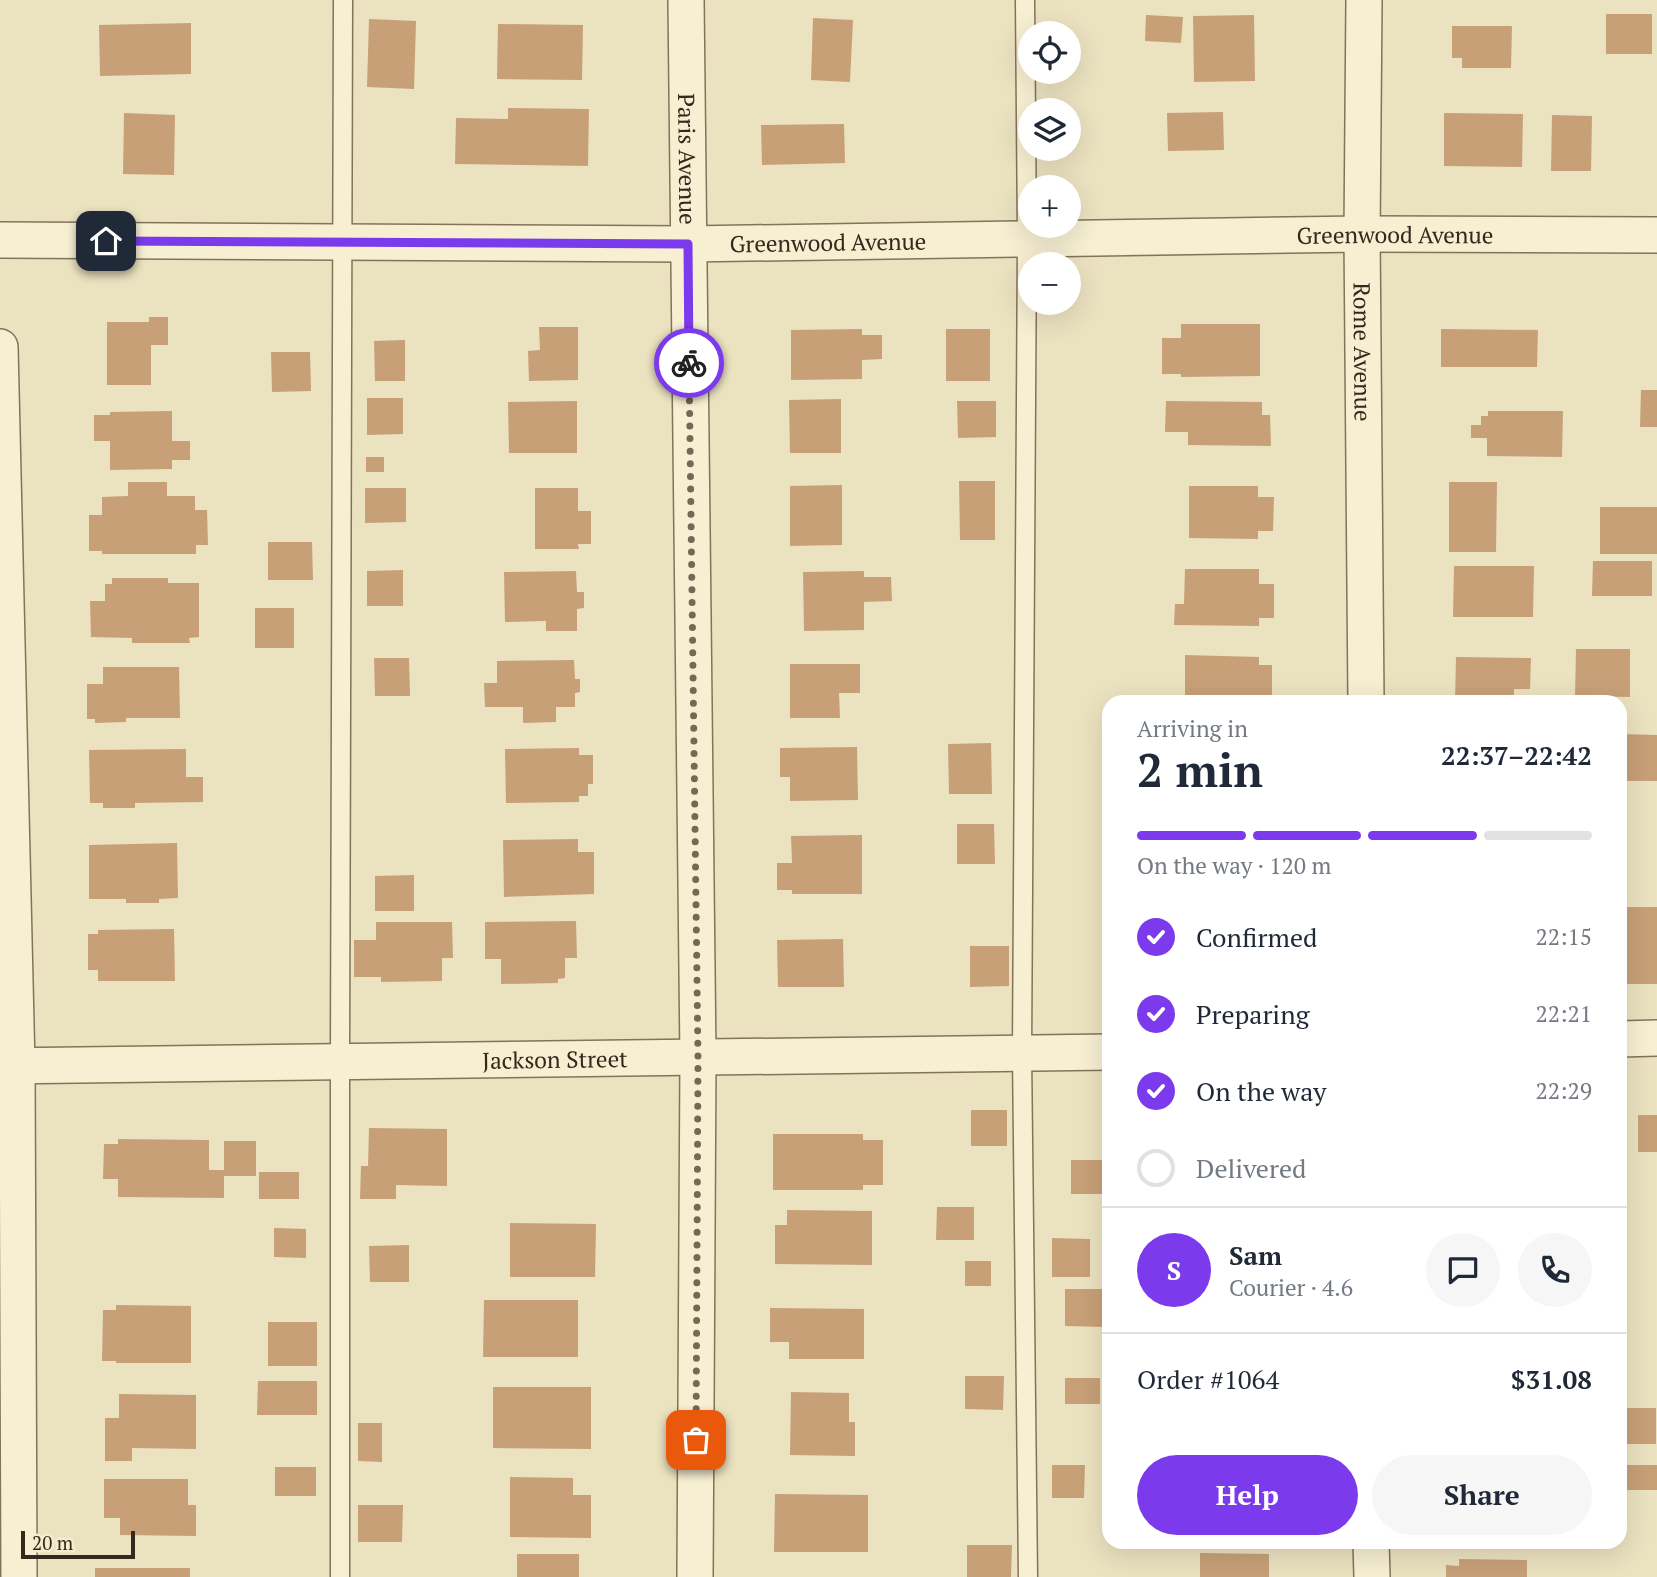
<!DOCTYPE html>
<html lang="en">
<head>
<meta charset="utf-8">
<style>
	body { margin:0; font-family:"PT Serif",serif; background:#f6f6f7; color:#1f2937; height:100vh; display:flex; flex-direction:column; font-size:26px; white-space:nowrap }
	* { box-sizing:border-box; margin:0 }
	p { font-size:23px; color:#747a83 }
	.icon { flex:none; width:38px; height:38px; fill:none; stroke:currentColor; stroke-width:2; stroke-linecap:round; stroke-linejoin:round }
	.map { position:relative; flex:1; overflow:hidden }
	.details { position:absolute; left:1102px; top:695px; width:525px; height:854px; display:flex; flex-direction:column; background:#fff; border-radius:21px; box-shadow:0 7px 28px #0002 }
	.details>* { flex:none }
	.fabs { position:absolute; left:1018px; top:21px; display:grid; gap:14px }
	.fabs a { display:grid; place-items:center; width:63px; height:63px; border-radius:50%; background:#fff; box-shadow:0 7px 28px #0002; font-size:35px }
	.scale { position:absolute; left:21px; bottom:18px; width:114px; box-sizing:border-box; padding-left:7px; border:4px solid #33291d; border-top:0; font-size:19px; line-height:24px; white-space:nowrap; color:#33291d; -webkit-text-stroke:5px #f3eccf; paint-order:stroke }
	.pin { position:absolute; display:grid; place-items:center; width:60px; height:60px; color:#fff; margin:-30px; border-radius:14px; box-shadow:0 4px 10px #0006 }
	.courier { position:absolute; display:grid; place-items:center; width:70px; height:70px; margin:-35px; border:5px solid #7c3aed; border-radius:50%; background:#fff; color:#222; box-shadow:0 2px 9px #0007 }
	.overview em { font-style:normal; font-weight:600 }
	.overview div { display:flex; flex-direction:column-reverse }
	.overview { display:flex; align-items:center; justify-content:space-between; height:119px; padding:0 35px }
	h1 { font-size:46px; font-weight:600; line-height:52px }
	.bar { display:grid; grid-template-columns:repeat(4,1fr); gap:10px 7px; align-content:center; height:84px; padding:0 35px }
	.bar i { height:9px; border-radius:5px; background:#e0e1e3 }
	.bar .current { background:#7c3aed }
	.bar p { grid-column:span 4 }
	.line { display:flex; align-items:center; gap:18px; padding:0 35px; border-top:2px solid #e0e1e3 }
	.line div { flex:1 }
	.round { display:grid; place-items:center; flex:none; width:74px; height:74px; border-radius:37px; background:#f6f6f7 }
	ol { padding:0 35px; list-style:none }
	li { display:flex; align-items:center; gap:21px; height:77px }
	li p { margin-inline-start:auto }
	li .icon { padding:7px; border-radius:50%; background:#7c3aed; color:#fff; stroke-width:4 }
	li:last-child { color:#747a83 }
	li i { width:38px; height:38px; border:4px solid #e0e1e3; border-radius:50% }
	.primary-button { display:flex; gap:14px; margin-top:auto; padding:14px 35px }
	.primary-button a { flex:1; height:80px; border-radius:42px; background:#7c3aed; color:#fff; font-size:28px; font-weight:600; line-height:80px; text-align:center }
	.primary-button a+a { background:#f6f6f7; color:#1f2937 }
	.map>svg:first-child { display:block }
</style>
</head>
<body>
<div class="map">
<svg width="1657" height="1577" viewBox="0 0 1657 1577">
	<rect width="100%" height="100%" fill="#ebe2c0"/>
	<path fill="#c7a078" d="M1606,14H1652V54H1606Z
		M1146,15L1183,17L1181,43L1145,41Z
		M1254,15L1255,81L1194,82L1193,16Z
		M813,18L853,20L850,82L811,80Z
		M369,19L416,21L414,89L367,87Z
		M191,23V74L100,76L99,25Z
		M498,24L583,25L582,80L497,79Z
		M1452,26H1512L1511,68H1462V58H1452Z
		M508,108L589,109L588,166L455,164L456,118L508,119Z
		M1223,112L1224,150L1168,151L1167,113Z
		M124,113L175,115L174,175L123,174Z
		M1444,113L1523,114L1522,167L1444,166Z
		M1552,115L1592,116L1591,171H1551Z
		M844,124L845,163L762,165L761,125Z
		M149,317H168V345H151V385H107V322H149Z
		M1181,324H1260V376L1181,377V374H1162V338H1181Z
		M539,327H578V380L529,381L528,351L540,350Z
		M862,329V335H882V359L862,360V379L791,380V330Z
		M946,329H990V381H946Z
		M1441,329L1538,330L1537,367H1441Z
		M405,340V381H375L374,341Z
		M271,352H310L311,391L272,392Z
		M1641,390H1657V427H1640Z
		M367,398H403V434L367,435Z
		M841,399V453H790L789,400Z
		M577,401V453H509L508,402Z
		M957,401H996V437L958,438Z
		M1166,401L1262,402V415H1270L1271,446L1188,445V432H1165Z
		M172,411V441H190V460H172V469L110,470V441H94V415H110V412Z
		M1488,411H1563L1562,457L1487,456V438H1471V425H1481V416H1488Z
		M366,457H384V472H366Z
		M959,481H995V540H960Z
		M128,482H167V496H195V510H207L208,545H196V554H102V551H89V515H102V497L128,496Z
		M1449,482H1497L1496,552H1449Z
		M842,485V545L790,546V486Z
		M1189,486H1258V497H1274L1273,531H1258V539L1189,538Z
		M365,488H406V522L365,523Z
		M535,488H578V511H591V544H578L579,549H535Z
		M1600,507H1657V554H1600Z
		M268,542H312L313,580H268Z
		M1593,561H1652V596H1592Z
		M1454,566H1534L1533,617H1453Z
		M1185,569H1259V584H1274V618H1259V626L1174,625L1175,604H1184Z
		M403,570V606H367V571Z
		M576,571L577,592H584V608L577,609V631H546V621L505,622L504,572Z
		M864,571V577H891L892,601L864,602V630L804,631L803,572Z
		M112,578H168V583H199V637L189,638L190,643H132V638L91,637L90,601H105V584H112Z
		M255,608H294V648H255Z
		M1576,649H1630V697L1575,696Z
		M1185,655L1259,657V665H1272V702H1185Z
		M1456,657L1531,658L1530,689H1514V702H1455Z
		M374,658H409L410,696H375Z
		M574,660L575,679H580V692L575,693V707H556V722L523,723V707H485L484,683H497V661Z
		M790,664H860V693H839L840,718H790Z
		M103,667H179L180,718H126V722L95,723V719H87V684H103Z
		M1620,734L1657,735V781H1620Z
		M991,743L992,794H949L948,744Z
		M857,747L858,800L790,801V777H780V748Z
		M579,748V755H593V784H588V796H579V802L506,803L505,749Z
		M186,749V777H203V802L135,803V808H103V803H90L89,750Z
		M957,824H994L995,864H957Z
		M862,835V894H792V890H777V863H792L791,836Z
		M578,839V852H594V894L504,897L503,840Z
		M177,843L178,898L159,899V903H126V899H89V845Z
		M414,875V911H375V876Z
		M1626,907H1657V984H1626Z
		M576,921L577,958H565V978L558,979V983L501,984V959H485V922Z
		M376,922H452L453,958H442V981L381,982V977H354V940H376Z
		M174,929L175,981H98V970H88V934H98V930Z
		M843,939L844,987H778L777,940Z
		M970,946H1009V986L970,987Z
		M971,1110H1007V1146H971Z
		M1638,1115H1657V1152H1638Z
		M369,1128L447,1129V1186L396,1185V1199H360L361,1166H368Z
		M773,1134H863V1140H883V1185H863V1190H773Z
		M118,1139L209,1140V1170H224V1141H256V1176H224V1198L118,1197V1179H103L104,1144H118Z
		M1071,1160H1108V1194H1071Z
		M259,1172H299V1199H259Z
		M937,1207H974V1240H936Z
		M787,1210L872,1211V1265L775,1264V1225H787Z
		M510,1223L596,1224L595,1277H510Z
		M274,1228L306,1229V1258L274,1257Z
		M1052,1238L1090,1239V1277H1052Z
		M409,1245V1282H370L369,1246Z
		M965,1261H991V1286H965Z
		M1065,1289H1105V1327L1065,1326Z
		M484,1300H578V1357H483Z
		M116,1305L191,1306V1363H116V1361H102L103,1310H116Z
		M770,1308L864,1309V1359H789V1342H770Z
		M268,1322H317V1366H268Z
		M965,1376H1004L1003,1410L965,1409Z
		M1065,1378H1100V1404H1065Z
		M258,1381H317V1415H257Z
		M493,1387H591V1449L493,1448Z
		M791,1392L849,1393V1422H855V1456L790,1455Z
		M119,1394L196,1395V1449L132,1448V1461H105V1418H119Z
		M1620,1408H1656V1444H1620Z
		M358,1423H382V1462L358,1461Z
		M1052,1465H1085L1084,1498H1052Z
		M1620,1465H1657V1490H1620Z
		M275,1467H316V1496H275Z
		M510,1477L573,1478V1495H591V1538L510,1537Z
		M104,1479H188V1505H196V1536L120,1535V1518H104Z
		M775,1494L868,1495V1552H774Z
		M358,1505H403L402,1542H358Z
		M967,1545H1012L1011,1577H967Z
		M1200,1553L1269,1554V1577H1200Z
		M517,1554H579V1577H517Z
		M1459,1559L1527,1560V1577H1446V1565L1459,1566Z
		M95,1568H190V1577H95Z"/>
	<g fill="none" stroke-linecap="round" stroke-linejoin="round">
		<defs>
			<path id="service" d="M1025,0L1027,239L1022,1054L1028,1577
				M340,1577V1062L343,0"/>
			<g id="minor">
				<path id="s1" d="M686,0L698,1058L695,1577"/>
				<path id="s2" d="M1364,0L1362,234L1366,702"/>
				<path id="s3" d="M0,240L688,244L1362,234L1657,235"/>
				<path d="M0,347L17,1066L19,1577"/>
				<path d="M1620,1039L1657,1038"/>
				<path id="s4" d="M0,1066L1110,1052"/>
				<path d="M1371,1542L1372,1577"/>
			</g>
		</defs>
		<use href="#service" stroke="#837359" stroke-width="21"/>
		<use href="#minor" stroke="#837359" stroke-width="38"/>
		<use href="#service" stroke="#f6efd2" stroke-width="18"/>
		<use href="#minor" stroke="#f6efd2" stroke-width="35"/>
	</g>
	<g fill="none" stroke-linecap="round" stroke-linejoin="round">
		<path stroke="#736a56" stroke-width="7" stroke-dasharray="0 12.6" d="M689,363L698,1058L696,1440"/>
		<path stroke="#7c3aed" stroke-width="9" d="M106,241L688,244L689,363"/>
	</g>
	<g text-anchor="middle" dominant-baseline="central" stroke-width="5" stroke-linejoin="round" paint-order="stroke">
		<g font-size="23" fill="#33291d" stroke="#f3eccf">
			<text stroke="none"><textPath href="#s1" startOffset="159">Paris Avenue</textPath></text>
			<text stroke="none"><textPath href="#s3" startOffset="1395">Greenwood Avenue</textPath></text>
			<text stroke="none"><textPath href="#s3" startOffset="828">Greenwood Avenue</textPath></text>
			<text stroke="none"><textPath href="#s2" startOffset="352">Rome Avenue</textPath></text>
			<text stroke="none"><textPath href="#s4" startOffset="555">Jackson Street</textPath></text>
		</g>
	</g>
</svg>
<div class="fabs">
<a><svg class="icon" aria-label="locate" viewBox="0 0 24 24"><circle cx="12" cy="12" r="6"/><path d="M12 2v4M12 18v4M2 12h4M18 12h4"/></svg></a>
<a><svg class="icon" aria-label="layers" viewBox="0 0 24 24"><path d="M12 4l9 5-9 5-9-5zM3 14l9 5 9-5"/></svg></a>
<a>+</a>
<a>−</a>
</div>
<div class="scale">20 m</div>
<div class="pin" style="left:696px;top:1440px;background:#ea580c"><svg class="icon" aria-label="bag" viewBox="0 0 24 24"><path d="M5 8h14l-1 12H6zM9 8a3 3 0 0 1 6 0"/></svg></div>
<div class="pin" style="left:106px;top:241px;background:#1f2937"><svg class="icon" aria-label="home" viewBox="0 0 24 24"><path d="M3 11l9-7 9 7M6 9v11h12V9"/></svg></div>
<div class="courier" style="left:689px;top:363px"><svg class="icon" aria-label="bike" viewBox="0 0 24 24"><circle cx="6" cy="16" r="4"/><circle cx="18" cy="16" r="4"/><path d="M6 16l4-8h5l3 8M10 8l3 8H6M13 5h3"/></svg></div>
<section class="details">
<div class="overview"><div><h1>2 min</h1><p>Arriving in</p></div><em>22:37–22:42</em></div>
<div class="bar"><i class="current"></i><i class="current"></i><i class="current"></i><i></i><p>On the way · 120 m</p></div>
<ol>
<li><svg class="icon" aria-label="check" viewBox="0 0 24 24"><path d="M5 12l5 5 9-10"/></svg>Confirmed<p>22:15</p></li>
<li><svg class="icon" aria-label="check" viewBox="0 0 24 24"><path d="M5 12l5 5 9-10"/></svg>Preparing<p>22:21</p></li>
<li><svg class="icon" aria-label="check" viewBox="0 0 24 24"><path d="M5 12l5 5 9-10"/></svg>On the way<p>22:29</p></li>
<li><i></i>Delivered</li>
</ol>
<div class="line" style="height:126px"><b class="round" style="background:#7c3aed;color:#fff">S</b><div><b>Sam</b><p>Courier · 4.6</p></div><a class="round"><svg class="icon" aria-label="chat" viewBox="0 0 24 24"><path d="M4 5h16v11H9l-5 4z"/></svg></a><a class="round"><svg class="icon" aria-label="phone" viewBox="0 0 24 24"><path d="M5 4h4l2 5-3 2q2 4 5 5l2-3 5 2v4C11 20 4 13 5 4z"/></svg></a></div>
<div class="line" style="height:91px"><div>Order #1064</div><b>$31.08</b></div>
<div class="primary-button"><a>Help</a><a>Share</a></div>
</section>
</div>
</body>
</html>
